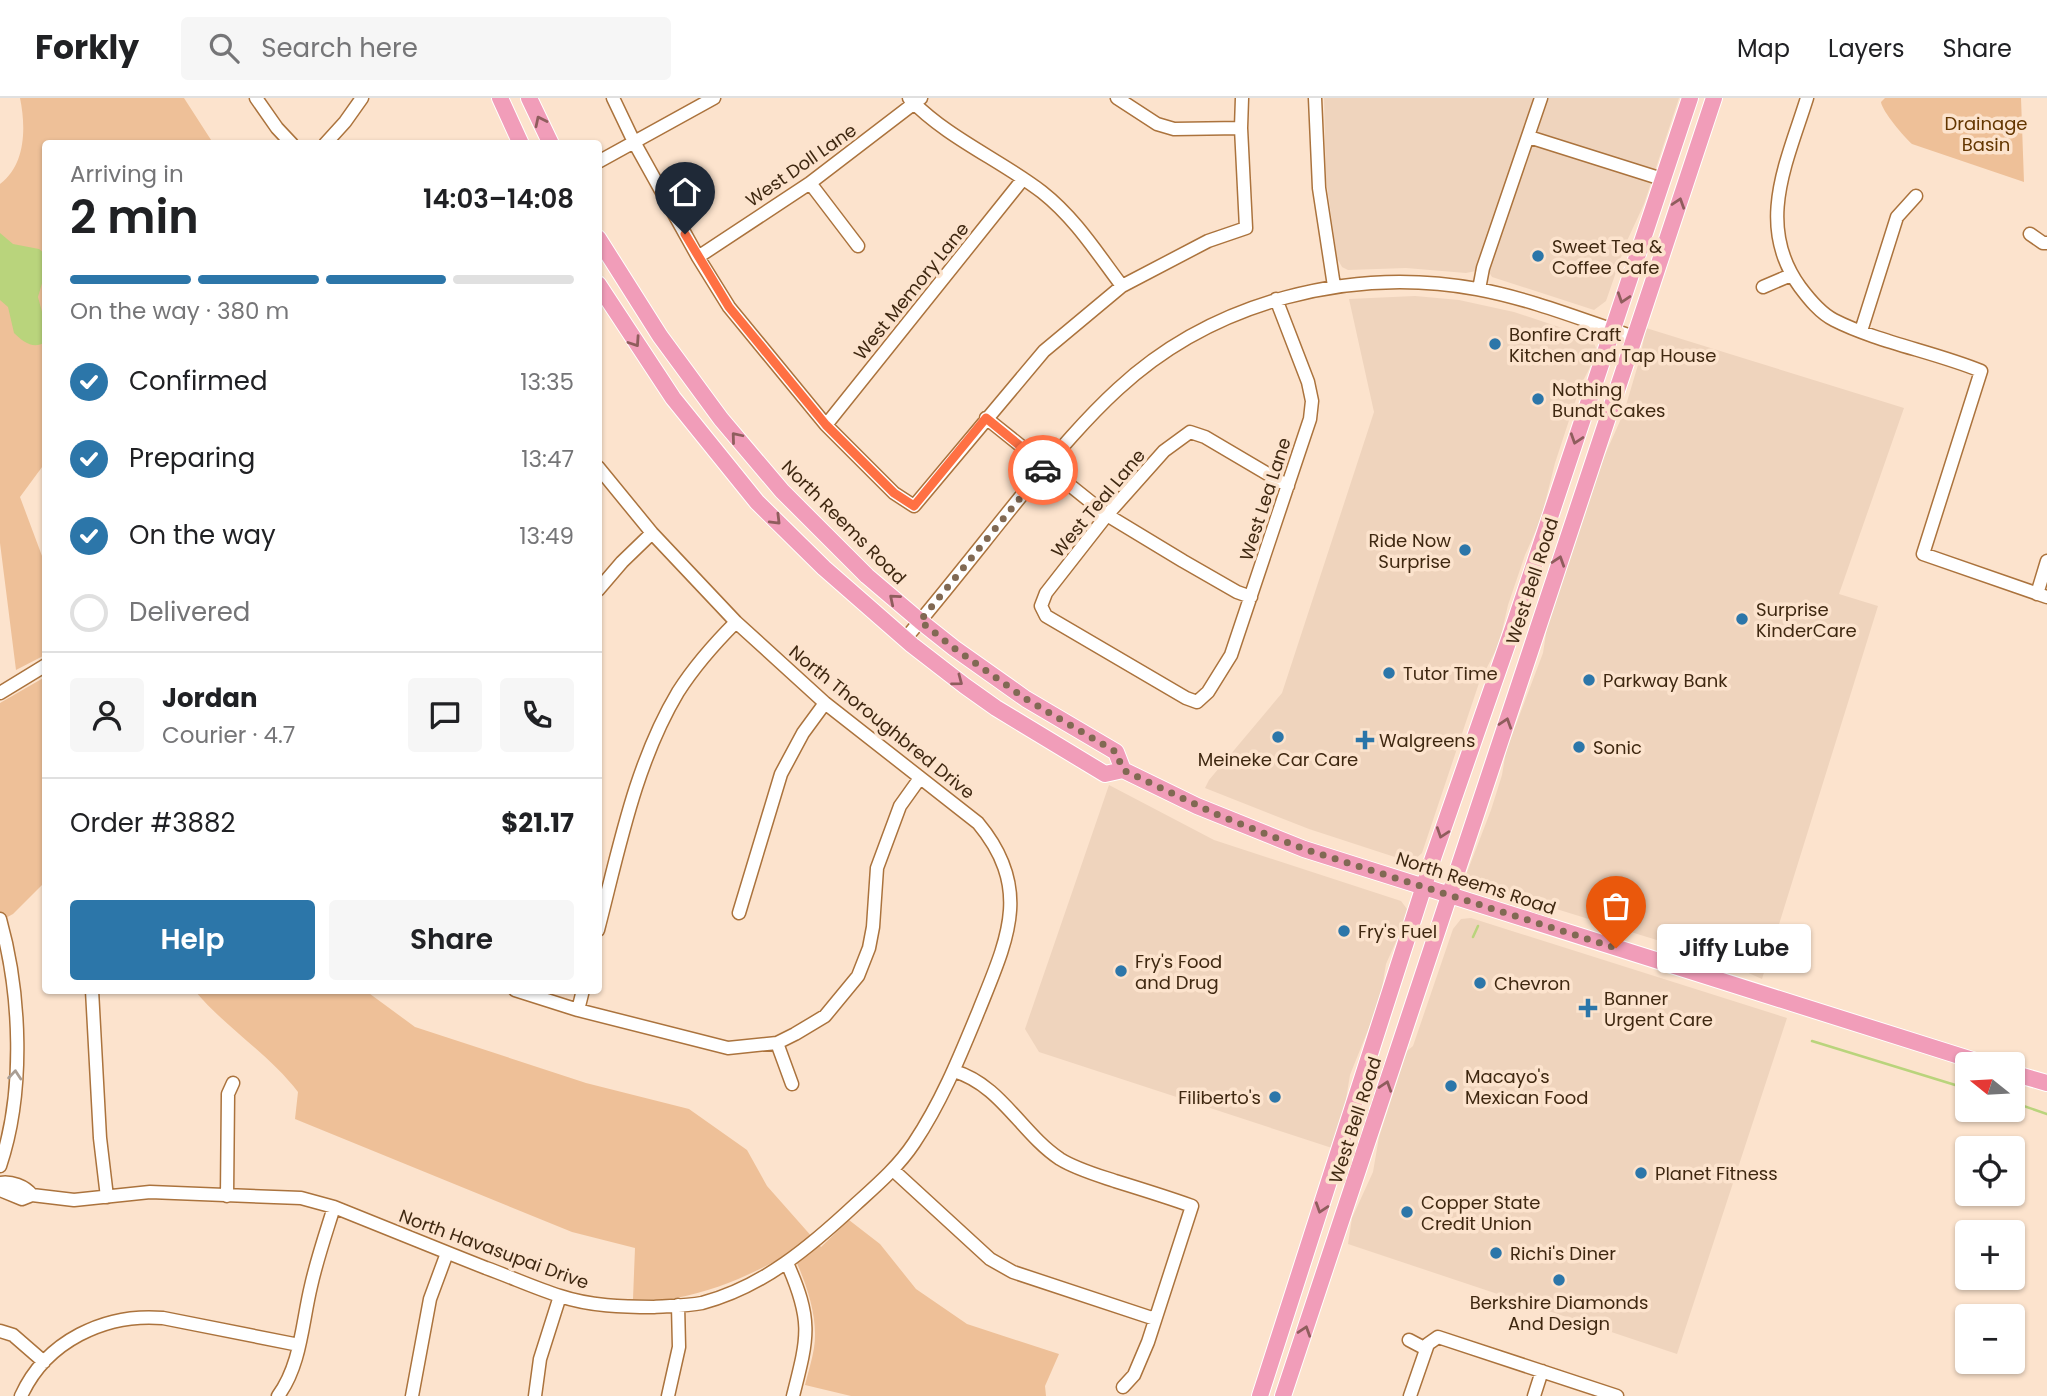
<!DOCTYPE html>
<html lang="en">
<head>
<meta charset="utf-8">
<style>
	body { margin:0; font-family:Poppins,sans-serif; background:#f6f6f6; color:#202124; height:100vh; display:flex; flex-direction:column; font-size:26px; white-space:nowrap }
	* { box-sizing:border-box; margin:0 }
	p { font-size:23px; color:#757577 }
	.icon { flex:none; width:38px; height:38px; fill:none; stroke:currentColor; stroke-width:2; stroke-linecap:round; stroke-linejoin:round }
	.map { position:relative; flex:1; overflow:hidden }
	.details { position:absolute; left:42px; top:42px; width:560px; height:854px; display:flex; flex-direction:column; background:#fff; border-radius:7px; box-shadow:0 2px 5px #0004 }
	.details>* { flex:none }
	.needle { width:46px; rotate:288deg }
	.tools { position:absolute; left:1955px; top:954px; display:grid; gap:14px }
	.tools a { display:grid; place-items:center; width:70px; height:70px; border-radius:7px; background:#fff; box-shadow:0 2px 5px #0004; font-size:35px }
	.pin { position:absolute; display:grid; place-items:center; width:60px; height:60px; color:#fff; margin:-72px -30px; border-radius:50% 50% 50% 0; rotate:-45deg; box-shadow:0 0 7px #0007 }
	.pin .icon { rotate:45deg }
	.courier { position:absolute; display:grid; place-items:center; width:70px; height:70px; margin:-35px; border:5px solid #ff7043; border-radius:50%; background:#fff; color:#222; box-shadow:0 2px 9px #0007 }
	.bubble { position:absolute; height:49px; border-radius:7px; background:#fff; box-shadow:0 2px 5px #0004; font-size:23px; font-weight:600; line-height:49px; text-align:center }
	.head em { font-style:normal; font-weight:600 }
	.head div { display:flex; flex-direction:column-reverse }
	.head { display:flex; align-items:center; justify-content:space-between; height:119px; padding:0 28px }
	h1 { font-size:46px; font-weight:600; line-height:52px }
	.bar { display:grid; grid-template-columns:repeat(4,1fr); gap:10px 7px; align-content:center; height:84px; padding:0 28px }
	.bar i { height:9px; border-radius:5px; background:#e0e0e0 }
	.bar .active { background:#2c76a9 }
	.bar p { grid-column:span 4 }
	.line { display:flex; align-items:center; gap:18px; padding:0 28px; border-top:2px solid #e0e0e0 }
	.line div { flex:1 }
	.round { display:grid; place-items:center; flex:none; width:74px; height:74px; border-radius:7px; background:#f6f6f6 }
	ol { padding:0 28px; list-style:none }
	li { display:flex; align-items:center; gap:21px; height:77px }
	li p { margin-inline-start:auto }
	li .icon { padding:7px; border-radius:50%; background:#2c76a9; color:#fff; stroke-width:4 }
	li:last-child { color:#757577 }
	li i { width:38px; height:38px; border:4px solid #e0e0e0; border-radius:50% }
	.primary-button { display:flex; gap:14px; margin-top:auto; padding:14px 28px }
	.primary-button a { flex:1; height:80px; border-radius:7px; background:#2c76a9; color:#fff; font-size:28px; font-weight:600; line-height:80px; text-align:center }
	.primary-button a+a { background:#f6f6f6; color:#202124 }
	header { display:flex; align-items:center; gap:42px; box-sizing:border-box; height:98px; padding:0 35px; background:#fff; border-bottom:2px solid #e0e0e0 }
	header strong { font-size:33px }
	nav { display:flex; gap:38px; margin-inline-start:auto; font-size:24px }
	.search { width:490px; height:63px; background:#f6f6f6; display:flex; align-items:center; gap:18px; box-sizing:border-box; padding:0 24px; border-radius:7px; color:#757577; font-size:26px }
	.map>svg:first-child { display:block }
</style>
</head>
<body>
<header>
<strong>Forkly</strong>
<div class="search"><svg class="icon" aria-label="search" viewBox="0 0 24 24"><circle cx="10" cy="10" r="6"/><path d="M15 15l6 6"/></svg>Search here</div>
<nav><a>Map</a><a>Layers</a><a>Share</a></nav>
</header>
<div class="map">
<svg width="2047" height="1298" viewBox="0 0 2047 1298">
	<rect width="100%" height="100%" fill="#fce3cd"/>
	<path fill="#efd4bd" d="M1324,0H1535L1476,173L1466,175L1406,170L1348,172L1342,169L1337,160L1326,81Z
		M1545,0H1679L1644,106L1626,145L1606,203L1594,212L1492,179L1489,174Z
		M1415,198L1459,202L1514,214L1586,238L1593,243L1596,250L1595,259L1580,289L1555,365L1541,421L1525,457L1508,507L1499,546L1479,585L1422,755L1413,763H1407L1309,731L1205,690L1209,682L1282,595L1374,314L1349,201Z
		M1646,230L1904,310L1839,496L1878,508L1762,881L1715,860L1475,786L1466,777L1491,712L1502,677L1506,653L1543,555L1547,529L1604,359L1624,314L1640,260Z
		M1109,687L1214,742L1401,803L1407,811L1403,828L1386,866L1380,902L1350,977L1345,1007L1332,1050L1039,954L1025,931Z
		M1471,820L1787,920L1677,1256L1348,1146L1352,1120L1373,1074L1379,1039L1407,953L1413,948L1453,831L1461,821Z"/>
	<path fill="#eec098" d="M20,0H184L213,45L46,46L45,365L20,399L45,466V557L16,572L0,445V86C26,67 26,29 20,0Z
		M1885,0H2021L2024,84L1912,46C1904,39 1882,13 1881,4Z
		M45,579V784L13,816L0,823V605Z
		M195,893H366L415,929L586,985L689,1011L747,1052L767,1088L821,1149L849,1122L880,1146L916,1191L967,1226L1059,1256L1045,1288L1046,1298H851L805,1287C808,1275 812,1262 814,1250C819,1218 805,1182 792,1154C755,1175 718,1192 676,1200C662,1203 647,1201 633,1201L635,1150L572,1134L295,1021L298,994C269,956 226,930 195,893Z"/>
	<path fill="#b9d47c" d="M0,135L13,146L39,151L45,156V175L38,199L45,225V244C34,252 23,244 14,235L8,209L0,202Z"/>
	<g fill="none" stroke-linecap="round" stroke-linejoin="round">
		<path stroke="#b9d47c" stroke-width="2.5" d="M1473,839L1478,828
			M1812,943L1965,990
			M2012,1004L2047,1016"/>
		<defs>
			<path id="minor" d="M256,0L277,30L292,46
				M613,0L634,44L698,159L729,209L826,327L894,395L914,408L1044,253L1122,188L1208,143L1246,130L1241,30L1242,0
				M909,0C947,40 999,61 1042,94C1075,120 1097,155 1122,188
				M1117,0L1157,26L1174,31L1241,30
				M1315,0L1319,90L1334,188
				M1807,0C1787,64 1755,127 1800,189C1809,201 1820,215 1834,222C1877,244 1935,254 1981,273L1923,456L2047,499
				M1529,39L1662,81
				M325,46L345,24L362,0
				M598,64L714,0
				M810,85L858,148
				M2030,136L2043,145H2047
				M698,159L810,85L921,0
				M1763,189L1791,177
				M1479,191L1483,170L1541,0
				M1276,201L1308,284L1312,303L1310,321L1231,557L1208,594L1197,604L1186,600L1046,518L1041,508L1046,495L1107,417L1164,353L1190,334L1205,339L1288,388
				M1861,233L1897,119L1916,98
				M986,320L1107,417L1183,463L1237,494L1251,499
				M826,327L1023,81
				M598,492L622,464L652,435
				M2037,496L2047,463
				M905,541C945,494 983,445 1022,397C1052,361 1083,323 1118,291C1213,203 1351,168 1477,191C1531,201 1583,222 1634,239
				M0,595L46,567
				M739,815L781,676L803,635L825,605
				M0,821C21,896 25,994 0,1068
				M598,832C619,751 635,666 678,594C694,569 715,545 736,524
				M92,892L100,1040L107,1099
				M515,892L578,912L728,950L777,945L795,936L825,918L858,878L869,850L873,829L877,770L900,708L920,680
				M578,912L583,892
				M777,945L792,986
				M954,973C1001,987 1021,1035 1060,1061C1076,1071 1097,1077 1115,1083C1141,1091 1167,1099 1192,1108L1148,1244L1134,1277L1123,1289
				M893,1072L990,1161L1013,1174L1155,1221
				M0,1085C11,1083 25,1088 32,1097
				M0,1092L22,1101L32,1097L74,1102L150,1094L301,1100L334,1109C384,1129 435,1150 486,1170C511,1179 535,1190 560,1198C590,1208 623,1209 654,1209C669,1208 687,1208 702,1205C763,1189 811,1148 856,1106C877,1087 898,1069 914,1045C942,1003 960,958 979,912C1007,842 1033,791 978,725L825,605L736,524L652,435L598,369
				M227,1098L228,996L233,985
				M787,1165C813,1223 808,1239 793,1298
				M0,1233L13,1237L44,1264
				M1409,1242L1426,1251
				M21,1298C46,1243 105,1215 163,1220L299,1247
				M278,1298C301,1267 302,1225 311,1188C317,1161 326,1135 334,1109
				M412,1298L430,1201L447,1155
				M535,1298L540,1261L560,1198
				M668,1298L679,1249L678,1207
				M1410,1298L1428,1246L1438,1239L1617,1298
				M1534,1298L1542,1273"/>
			<path id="major" d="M500,0L521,46
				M529,0L551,46
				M598,140L660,238L721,321L782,393L867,478L920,523L954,550L1026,601L1116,654L1123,672
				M598,186L673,300L757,404L824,470L912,547L965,588L996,610L1105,676L1123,672L1197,708L1304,751L1985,966
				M2012,975L2047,985
				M1260,1298L1432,763L1514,527L1690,0
				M1283,1298L1714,0"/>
		</defs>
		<use href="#minor" stroke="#ab733d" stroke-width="15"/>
		<use href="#major" stroke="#fff" stroke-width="18"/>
		<use href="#minor" stroke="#fff" stroke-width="12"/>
		<use href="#major" stroke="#f19db9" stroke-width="16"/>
	</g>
	<defs><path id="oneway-chevron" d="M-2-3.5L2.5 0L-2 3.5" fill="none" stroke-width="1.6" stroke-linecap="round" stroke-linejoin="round" transform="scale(1.75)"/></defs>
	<g stroke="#8f5d5d">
		<use href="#oneway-chevron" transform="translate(540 23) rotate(-116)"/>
		<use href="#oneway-chevron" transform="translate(1679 105) rotate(-72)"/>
		<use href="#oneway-chevron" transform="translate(1623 200) rotate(108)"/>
		<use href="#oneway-chevron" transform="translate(635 244) rotate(56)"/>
		<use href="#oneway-chevron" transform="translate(736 339) rotate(-130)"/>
		<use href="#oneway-chevron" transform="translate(1576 341) rotate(108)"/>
		<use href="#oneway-chevron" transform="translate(776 422) rotate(45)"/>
		<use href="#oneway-chevron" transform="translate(1559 463) rotate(-72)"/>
		<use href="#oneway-chevron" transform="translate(894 501) rotate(-140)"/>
		<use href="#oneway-chevron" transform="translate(958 583) rotate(37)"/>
		<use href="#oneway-chevron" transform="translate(1506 625) rotate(-72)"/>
		<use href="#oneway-chevron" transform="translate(1442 735) rotate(109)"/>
		<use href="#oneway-chevron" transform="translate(1386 988) rotate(-72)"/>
		<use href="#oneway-chevron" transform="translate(1321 1110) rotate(108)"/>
		<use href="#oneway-chevron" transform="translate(1305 1233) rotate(-72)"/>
	</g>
	<use stroke="#a99e94" href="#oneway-chevron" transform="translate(15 977) rotate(-85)"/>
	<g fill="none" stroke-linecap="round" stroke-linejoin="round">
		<path stroke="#816953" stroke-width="7" stroke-dasharray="0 12.6" d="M1043,372L920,523L954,550L1026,601L1116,654L1123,672L1218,717L1304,751L1616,850"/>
		<path stroke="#ff7043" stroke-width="9" d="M685,136L729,209L826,327L894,395L914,408L986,320L1046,369L1043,372"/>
	</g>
	<g fill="#2c76a9" stroke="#fce3cd" stroke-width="2.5">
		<circle cx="1538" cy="158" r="7"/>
		<circle cx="1495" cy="246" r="7"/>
		<circle cx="1538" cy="301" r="7"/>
		<circle cx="1465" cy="452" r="7"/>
		<circle cx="1742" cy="521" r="7"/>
		<circle cx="1389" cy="575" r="7"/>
		<circle cx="1589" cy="582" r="7"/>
		<circle cx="1278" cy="639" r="7"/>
		<path d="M1361.5 631.5h7v7h7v7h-7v7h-7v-7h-7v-7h7z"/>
		<circle cx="1579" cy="649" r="7"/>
		<circle cx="1344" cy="833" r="7"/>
		<circle cx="1121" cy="873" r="7"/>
		<circle cx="1480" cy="885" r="7"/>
		<path d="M1584.5 899.5h7v7h7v7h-7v7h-7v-7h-7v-7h7z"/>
		<circle cx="1451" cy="988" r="7"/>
		<circle cx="1275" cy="999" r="7"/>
		<circle cx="1641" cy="1075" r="7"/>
		<circle cx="1407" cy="1114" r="7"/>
		<circle cx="1496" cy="1155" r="7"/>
		<circle cx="1559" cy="1182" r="7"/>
	</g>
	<g text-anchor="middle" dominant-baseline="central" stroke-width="7" stroke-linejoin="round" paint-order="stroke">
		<g font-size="18" fill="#633600" stroke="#fce3cd">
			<text x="1986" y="25">Drainage<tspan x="1986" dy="21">Basin</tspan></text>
		</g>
		<g font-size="18" fill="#3f2811" stroke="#fce3cd">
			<text transform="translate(801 67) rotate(-35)">West Doll Lane</text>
			<text transform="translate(911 193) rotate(-51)">West Memory Lane</text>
			<text transform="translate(1265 401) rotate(-72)">West Lea Lane</text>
			<text transform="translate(1098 405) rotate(-50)">West Teal Lane</text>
			<text transform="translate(844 424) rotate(45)">North Reems Road</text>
			<text transform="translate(1532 483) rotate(-72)">West Bell Road</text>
			<text transform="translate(882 624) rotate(39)">North Thoroughbred Drive</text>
			<text transform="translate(1476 785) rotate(18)">North Reems Road</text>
			<text transform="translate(1355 1022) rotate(-72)">West Bell Road</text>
			<text transform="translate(494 1151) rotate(20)">North Havasupai Drive</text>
		</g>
		<g font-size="18" fill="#3f2811" stroke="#fce3cd" text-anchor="start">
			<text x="1552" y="148">Sweet Tea &amp;<tspan x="1552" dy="21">Coffee Cafe</tspan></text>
			<text x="1509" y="236">Bonfire Craft<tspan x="1509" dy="21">Kitchen and Tap House</tspan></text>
			<text x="1552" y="291">Nothing<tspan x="1552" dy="21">Bundt Cakes</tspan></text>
			<text x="1451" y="442" text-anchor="end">Ride Now<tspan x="1451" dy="21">Surprise</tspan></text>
			<text x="1756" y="511">Surprise<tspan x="1756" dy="21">KinderCare</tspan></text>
			<text x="1403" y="575">Tutor Time</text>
			<text x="1603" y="582">Parkway Bank</text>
			<text x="1379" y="642">Walgreens</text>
			<text x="1593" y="649">Sonic</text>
			<text x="1278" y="661" text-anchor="middle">Meineke Car Care</text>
			<text x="1358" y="833">Fry's Fuel</text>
			<text x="1135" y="863">Fry's Food<tspan x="1135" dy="21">and Drug</tspan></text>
			<text x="1494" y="885">Chevron</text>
			<text x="1604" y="900">Banner<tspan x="1604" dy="21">Urgent Care</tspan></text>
			<text x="1465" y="978">Macayo's<tspan x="1465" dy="21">Mexican Food</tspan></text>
			<text x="1261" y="999" text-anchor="end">Filiberto's</text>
			<text x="1655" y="1075">Planet Fitness</text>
			<text x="1421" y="1104">Copper State<tspan x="1421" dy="21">Credit Union</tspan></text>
			<text x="1510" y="1155">Richi's Diner</text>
			<text x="1559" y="1204" text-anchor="middle">Berkshire Diamonds<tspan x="1559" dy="21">And Design</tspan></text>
		</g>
	</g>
</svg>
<div class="tools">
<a><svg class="needle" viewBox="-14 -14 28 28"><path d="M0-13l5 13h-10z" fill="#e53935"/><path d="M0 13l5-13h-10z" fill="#757577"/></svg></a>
<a><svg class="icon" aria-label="locate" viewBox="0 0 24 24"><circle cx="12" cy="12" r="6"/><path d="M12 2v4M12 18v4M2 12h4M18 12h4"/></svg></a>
<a>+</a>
<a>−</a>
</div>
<div class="pin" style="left:1616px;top:850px;background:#ea580c"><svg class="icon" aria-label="bag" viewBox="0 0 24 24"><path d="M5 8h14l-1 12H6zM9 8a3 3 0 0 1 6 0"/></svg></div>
<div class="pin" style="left:685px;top:136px;background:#1f2937"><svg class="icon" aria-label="home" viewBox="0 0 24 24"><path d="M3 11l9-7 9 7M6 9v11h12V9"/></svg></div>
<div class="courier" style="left:1043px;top:372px"><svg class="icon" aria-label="car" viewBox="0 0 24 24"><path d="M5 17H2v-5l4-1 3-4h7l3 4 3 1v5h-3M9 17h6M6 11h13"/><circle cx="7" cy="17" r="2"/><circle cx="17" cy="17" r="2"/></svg></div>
<div class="bubble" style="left:1657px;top:826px;width:154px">Jiffy Lube</div>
<section class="details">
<div class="head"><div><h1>2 min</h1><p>Arriving in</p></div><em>14:03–14:08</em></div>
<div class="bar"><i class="active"></i><i class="active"></i><i class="active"></i><i></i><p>On the way · 380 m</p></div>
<ol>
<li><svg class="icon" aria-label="check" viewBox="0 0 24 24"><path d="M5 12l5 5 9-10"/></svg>Confirmed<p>13:35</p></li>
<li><svg class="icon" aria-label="check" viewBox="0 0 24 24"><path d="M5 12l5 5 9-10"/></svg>Preparing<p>13:47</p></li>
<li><svg class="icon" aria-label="check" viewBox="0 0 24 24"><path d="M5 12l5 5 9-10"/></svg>On the way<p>13:49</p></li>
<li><i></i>Delivered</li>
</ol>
<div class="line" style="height:126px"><a class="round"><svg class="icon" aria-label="person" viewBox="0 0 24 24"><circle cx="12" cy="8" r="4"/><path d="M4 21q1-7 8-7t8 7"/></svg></a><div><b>Jordan</b><p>Courier · 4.7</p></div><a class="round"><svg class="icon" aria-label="chat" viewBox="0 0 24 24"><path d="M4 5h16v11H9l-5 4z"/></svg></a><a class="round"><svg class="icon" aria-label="phone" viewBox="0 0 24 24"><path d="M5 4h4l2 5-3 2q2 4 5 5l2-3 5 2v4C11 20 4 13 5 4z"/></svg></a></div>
<div class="line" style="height:91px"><div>Order #3882</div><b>$21.17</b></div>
<div class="primary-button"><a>Help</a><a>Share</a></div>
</section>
</div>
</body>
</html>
